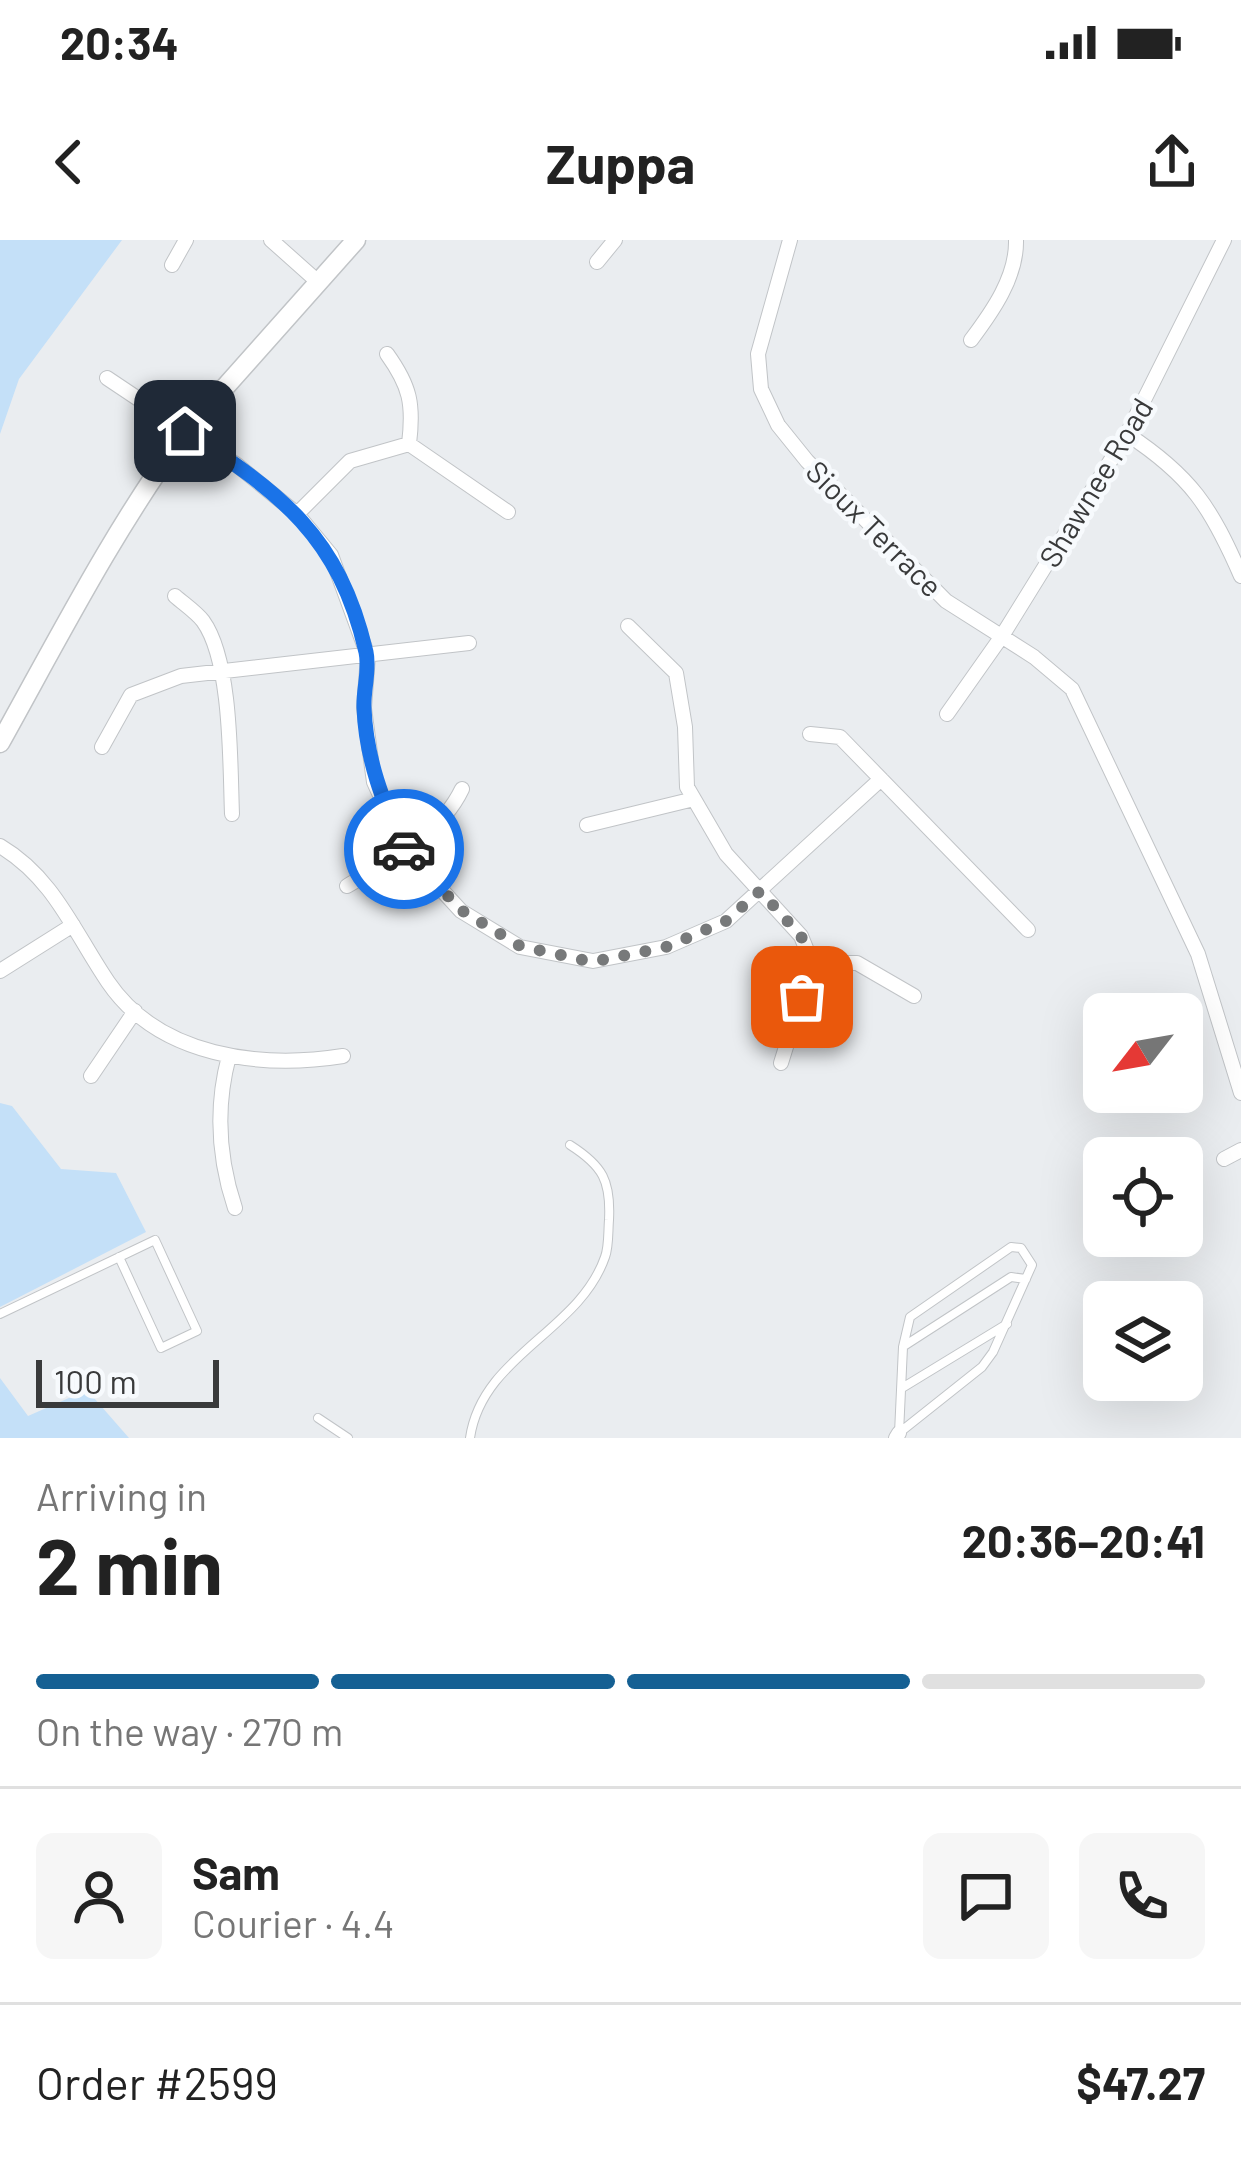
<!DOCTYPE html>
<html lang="en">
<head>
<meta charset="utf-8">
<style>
	body { margin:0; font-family:Barlow,sans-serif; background:#f6f6f6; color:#222; height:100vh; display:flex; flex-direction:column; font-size:45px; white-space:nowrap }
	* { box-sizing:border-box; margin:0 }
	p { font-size:39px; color:#767676 }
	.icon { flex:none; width:66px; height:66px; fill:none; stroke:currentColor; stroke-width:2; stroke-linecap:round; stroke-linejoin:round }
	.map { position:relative; height:1198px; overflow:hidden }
	.drawer { display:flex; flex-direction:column; background:#fff; flex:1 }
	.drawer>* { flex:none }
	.needle { width:78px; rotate:239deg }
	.buttons { position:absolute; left:1083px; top:753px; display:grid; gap:24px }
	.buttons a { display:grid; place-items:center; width:120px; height:120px; border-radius:18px; background:#fff; box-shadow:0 12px 48px #0002; font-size:60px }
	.scale { position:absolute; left:36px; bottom:30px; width:183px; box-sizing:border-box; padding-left:12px; border:6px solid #393a3b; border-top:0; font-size:33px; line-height:42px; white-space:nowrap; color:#393a3b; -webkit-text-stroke:9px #f7fafd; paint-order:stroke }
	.pin { position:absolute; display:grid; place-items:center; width:102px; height:102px; color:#fff; margin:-51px; border-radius:24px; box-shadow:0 6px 18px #0006 }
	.courier { position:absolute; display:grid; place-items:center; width:120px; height:120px; margin:-60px; border:9px solid #1a73e8; border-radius:50%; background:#fff; color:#222; box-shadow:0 3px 15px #0007 }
	.headline em { font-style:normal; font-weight:700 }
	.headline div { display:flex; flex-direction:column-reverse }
	.headline { display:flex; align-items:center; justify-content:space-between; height:204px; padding:0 36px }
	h1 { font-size:78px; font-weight:700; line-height:90px }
	.bar { display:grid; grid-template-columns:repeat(4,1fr); gap:18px 12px; align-content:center; height:144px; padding:0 36px }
	.bar i { height:15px; border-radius:9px; background:#e0e0e0 }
	.bar .on { background:#156093 }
	.bar p { grid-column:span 4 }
	.line { display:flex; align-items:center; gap:30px; padding:0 36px; border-top:3px solid #e0e0e0 }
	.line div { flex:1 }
	.round { display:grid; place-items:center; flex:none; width:126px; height:126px; border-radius:18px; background:#f6f6f6 }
	.status { display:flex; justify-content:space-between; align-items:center; height:84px; padding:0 60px; background:#fff; direction:ltr }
	.status svg { height:33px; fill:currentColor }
	header { display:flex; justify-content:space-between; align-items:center; height:156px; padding:0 36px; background:#fff; font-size:54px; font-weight:700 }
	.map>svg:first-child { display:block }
</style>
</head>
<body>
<div class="status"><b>20:34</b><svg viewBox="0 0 49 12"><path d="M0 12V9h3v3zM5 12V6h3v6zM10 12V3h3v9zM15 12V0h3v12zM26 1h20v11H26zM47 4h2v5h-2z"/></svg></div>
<header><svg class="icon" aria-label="back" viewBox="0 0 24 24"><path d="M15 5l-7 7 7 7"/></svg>Zuppa<svg class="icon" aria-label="share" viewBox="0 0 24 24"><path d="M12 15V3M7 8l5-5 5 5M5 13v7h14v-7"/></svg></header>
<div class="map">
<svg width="1241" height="1198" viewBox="0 0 1241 1198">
	<rect width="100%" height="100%" fill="#eaedf0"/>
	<path fill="#c4e0f8" d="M0,0H122L19,139L0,194Z
		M0,863L12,866L61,929L116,933L146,992L0,1067Z
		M0,1138L28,1176L87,1150L129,1198H0Z"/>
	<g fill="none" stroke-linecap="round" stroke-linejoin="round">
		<defs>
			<path id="service" d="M1011,1007L1021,1008L1032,1025L993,1112L982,1127L899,1193L903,1107L910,1077Z
				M0,1074L155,1000L197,1091L161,1108L119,1017
				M904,1106L1011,1037L1026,1039
				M902,1148L1007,1084
				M318,1178L348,1198
				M470,1198C482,1115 579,1092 605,1017C609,1006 608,992 609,980C611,941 603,926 570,905"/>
			<path id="minor" d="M271,0L317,41
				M790,0L758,114L761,149L778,185L807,221L946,361L1034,417L1072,449L1198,714L1241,853
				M597,22L615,0
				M172,25L186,0
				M971,100C992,72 1017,37 1016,0
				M387,114C410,146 414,164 409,204
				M107,138L237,225L297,274L331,315L368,416L364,468L374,542L405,610L461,671L520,707L593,721L666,707L726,681L881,539
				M1127,194C1191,236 1211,267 1241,336
				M297,274L350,221L409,204L508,272
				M175,356C184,364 196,372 203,381C232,421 230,525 232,574
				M628,386L676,433L685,487L687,547L726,614L801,696L812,723L781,823
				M947,474L1002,396L1127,194L1224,0
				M810,494L840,497L1028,690
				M102,507L131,455L181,436L469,403
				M587,585L694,559
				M0,606C54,638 74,692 108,742C159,817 261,829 343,816
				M347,646C390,620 440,595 462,549
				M812,723H857L914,756
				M0,731L73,685
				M229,816C215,868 218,917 235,968
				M91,836L135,771
				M1224,919L1241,910
				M896,1198L899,1193"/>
			<path id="tertiary" d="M0,503C59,397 114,289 186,191L356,0"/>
		</defs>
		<use href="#service" stroke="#c1c4c7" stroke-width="10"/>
		<use href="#minor" stroke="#c1c4c7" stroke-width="16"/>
		<use href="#tertiary" stroke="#c1c4c7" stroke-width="21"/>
		<use href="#service" stroke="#fff" stroke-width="8"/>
		<use href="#minor" stroke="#fff" stroke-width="14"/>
		<use href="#tertiary" stroke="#fff" stroke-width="18"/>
	</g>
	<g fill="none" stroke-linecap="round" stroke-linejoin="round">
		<path stroke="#77797a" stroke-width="12" stroke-dasharray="0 21.6" d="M404,609L461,670L520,706L592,722L666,707L726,681L760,651L801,696L812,724L802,757"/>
		<path stroke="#1a73e8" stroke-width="15" d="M185,191C281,253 339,296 366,412C370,430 363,450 364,468C366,519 383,562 404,609"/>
	</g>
	<g text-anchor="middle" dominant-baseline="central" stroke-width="9" stroke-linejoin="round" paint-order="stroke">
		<g font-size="30" fill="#393a3b" stroke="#f7fafd">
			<text transform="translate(1095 242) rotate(-59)">Shawnee Road</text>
			<text transform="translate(875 288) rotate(45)">Sioux Terrace</text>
		</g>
	</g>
</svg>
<div class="buttons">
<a><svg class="needle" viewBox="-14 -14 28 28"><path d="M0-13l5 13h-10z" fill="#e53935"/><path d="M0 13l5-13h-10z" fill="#767676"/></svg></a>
<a><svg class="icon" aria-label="locate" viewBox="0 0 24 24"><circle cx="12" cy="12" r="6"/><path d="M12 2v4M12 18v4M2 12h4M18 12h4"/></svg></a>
<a><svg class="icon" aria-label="layers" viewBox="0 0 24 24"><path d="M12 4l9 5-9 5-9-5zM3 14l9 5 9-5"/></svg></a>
</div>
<div class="scale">100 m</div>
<div class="pin" style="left:802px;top:757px;background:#ea580c"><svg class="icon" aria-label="bag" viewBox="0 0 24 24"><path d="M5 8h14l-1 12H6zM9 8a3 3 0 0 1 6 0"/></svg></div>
<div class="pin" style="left:185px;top:191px;background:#1f2937"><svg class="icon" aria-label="home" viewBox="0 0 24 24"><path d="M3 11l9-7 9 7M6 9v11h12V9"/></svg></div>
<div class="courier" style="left:404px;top:609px"><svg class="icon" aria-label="car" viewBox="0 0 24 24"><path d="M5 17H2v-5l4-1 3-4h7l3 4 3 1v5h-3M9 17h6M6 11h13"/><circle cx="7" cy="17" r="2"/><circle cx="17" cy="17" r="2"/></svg></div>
</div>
<section class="drawer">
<div class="headline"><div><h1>2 min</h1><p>Arriving in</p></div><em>20:36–20:41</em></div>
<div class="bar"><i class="on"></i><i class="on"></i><i class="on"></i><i></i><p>On the way · 270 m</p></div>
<div class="line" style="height:216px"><a class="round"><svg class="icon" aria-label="person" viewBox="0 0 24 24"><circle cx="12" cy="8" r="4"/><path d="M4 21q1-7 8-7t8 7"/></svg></a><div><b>Sam</b><p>Courier · 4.4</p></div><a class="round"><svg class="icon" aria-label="chat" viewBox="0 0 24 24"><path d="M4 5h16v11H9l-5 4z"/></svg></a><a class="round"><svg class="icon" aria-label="phone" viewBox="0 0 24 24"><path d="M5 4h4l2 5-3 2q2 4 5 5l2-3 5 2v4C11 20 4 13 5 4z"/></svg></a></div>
<div class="line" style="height:156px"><div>Order #2599</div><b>$47.27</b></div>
</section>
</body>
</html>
